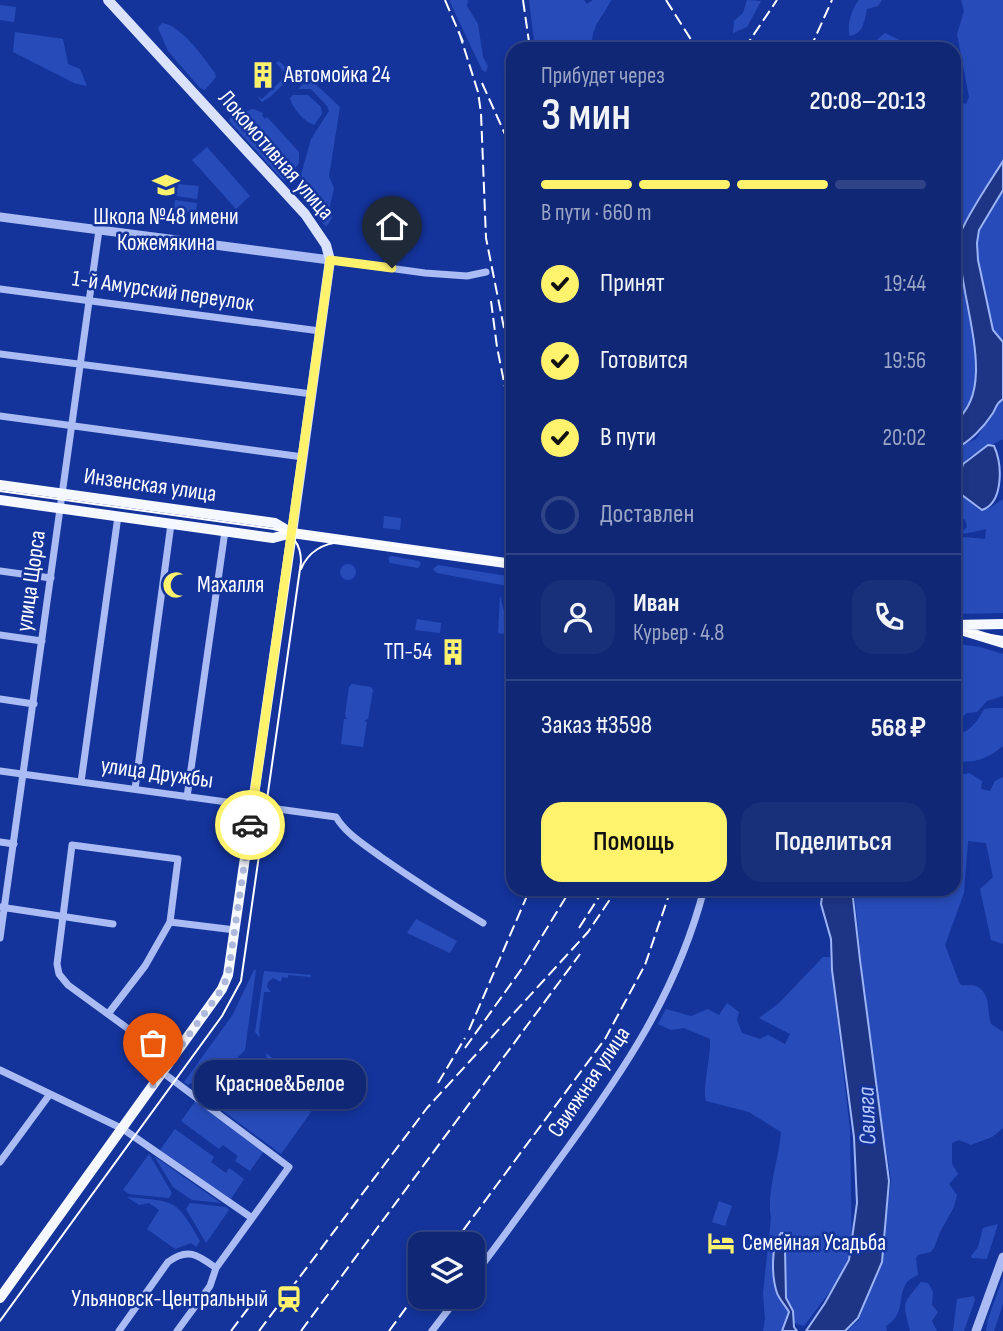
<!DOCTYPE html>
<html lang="ru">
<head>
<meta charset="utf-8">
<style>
	body { margin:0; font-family:"Sofia Sans Condensed",sans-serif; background:#182f7a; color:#f1f3f6; height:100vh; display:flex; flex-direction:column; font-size:26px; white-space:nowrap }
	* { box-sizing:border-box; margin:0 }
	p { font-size:23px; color:#9ba5c5 }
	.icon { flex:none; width:38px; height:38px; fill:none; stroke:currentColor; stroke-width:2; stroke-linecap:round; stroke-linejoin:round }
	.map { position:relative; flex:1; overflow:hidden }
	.drawer { position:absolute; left:506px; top:42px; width:455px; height:854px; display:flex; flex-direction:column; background:#0f2775; border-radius:21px; box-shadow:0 4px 10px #0003,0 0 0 2px #2f4487 }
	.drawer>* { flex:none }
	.controls { position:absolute; left:408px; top:1232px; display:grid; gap:14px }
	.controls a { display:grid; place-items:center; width:77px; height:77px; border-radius:14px; background:#0f2775; box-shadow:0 4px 10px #0003,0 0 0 2px #2f4487; font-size:35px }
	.pin { position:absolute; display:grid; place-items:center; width:60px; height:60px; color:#fff; margin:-72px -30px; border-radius:50% 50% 50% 0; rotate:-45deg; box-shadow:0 0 7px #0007 }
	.pin .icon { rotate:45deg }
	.courier { position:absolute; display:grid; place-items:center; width:70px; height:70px; margin:-35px; border:5px solid #fff26c; border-radius:50%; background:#fff; color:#222; box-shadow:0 2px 9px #0007 }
	.bubble { position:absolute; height:49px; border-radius:21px; background:#0f2775; box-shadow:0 4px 10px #0003,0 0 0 2px #2f4487; font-size:23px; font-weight:600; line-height:49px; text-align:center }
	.summary em { font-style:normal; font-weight:600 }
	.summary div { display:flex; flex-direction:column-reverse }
	.summary { display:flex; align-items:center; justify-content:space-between; height:119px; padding:0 35px }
	h1 { font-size:46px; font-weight:600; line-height:52px }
	.bar { display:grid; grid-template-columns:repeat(4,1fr); gap:10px 7px; align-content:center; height:84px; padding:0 35px }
	.bar i { height:9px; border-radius:5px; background:#2f4487 }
	.bar .on { background:#fff26c }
	.bar p { grid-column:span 4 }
	.line { display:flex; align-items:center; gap:18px; padding:0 35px; border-top:2px solid #2f4487 }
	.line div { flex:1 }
	.round { display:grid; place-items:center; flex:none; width:74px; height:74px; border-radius:21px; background:#182f7a }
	ol { padding:0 35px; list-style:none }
	li { display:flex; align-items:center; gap:21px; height:77px }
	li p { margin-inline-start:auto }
	li .icon { padding:7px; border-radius:50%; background:#fff26c; color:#111; stroke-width:4 }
	li:last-child { color:#9ba5c5 }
	li i { width:38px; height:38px; border:4px solid #2f4487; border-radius:50% }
	.action { display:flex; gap:14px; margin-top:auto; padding:14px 35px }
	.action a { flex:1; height:80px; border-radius:21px; background:#fff26c; color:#111; font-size:28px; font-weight:600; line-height:80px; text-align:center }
	.action a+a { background:#182f7a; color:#f1f3f6 }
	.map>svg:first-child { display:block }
</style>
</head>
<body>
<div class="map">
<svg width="1003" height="1331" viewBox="0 0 1003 1331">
	<rect width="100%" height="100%" fill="#14349c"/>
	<path fill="#274cba" d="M449,0H468L467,6L478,24L483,57L488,66L486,72L482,70Z
		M529,0H584L587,4L593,0H611C604,16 594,22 592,40L598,44L595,49H535Z
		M747,0L761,1L747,27L733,33L734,21L743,13Z
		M859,0H882L878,6L867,9C864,21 864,33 850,36C846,26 852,8 859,0Z
		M961,0H1003V161L960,234L964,273L983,353L984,380L978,399L954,422V101L966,104L969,97L957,34L964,11Z
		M0,5L16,7L14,22L0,20Z
		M162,23C181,25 204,58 215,73L216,77L205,90L200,88L168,51L158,28Z
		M15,32L63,39L68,64L80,69L87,86L74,83L13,52Z
		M885,33L902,41L904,49H866Z
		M279,61L291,72L292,76L270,97L262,102L257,96L262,99L287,75L276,63Z
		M309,78L340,107L329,176L334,188L330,206L332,218L326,227L300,196L297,189L311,139L329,111L327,106L311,89H298Z
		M293,95H308L321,107L322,114L314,125C305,122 292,108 290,98Z
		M253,109L263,113L262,115L265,119L267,117L299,152V163L286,181L282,179L229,121L231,116Z
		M207,147L250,196L236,209L192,160Z
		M178,184L199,186L197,199L176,196Z
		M1003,190V342L993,330L978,260L977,243L978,231Z
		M175,200L197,203L196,213L174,210Z
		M1003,400V439L969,457L954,475V449L976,439L998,402Z
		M954,491L962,495L979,510L990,508L1003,499V613L954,614V536L985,539L986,529L964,534L963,531L967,527L965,520L954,513Z
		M384,516L401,518L400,530L383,528Z
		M391,556L419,561L421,564L418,568L390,563L388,558Z
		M340 572a8 8 0 1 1 16 0a8 8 0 1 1-16 0Z
		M438,565L513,577V587L437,573L433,569Z
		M500,595L507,623L505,632L503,634L498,633Z
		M417,619L441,623L440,633L415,630Z
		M958,644L980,647L1003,654V696L987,701L977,712L967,713L954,725V702L958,695C948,682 954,658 958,644Z
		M352,684L371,687L373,690L368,719L364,721L367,722L363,747L341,744L344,719H347L345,715L349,687Z
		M993,708H1003V746C989,758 972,765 954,760V732L955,735C970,732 977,722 984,709Z
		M969,773L982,781L981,789L990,791L995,781L1003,777V944L991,940L980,889L993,877L986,843L968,841L964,893L945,945L959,982L961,985C967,986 974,984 978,987C991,995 987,1013 991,1024L1003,1032V1128L992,1137L971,1145L959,1140L952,1143V1164L958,1174L949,1184L957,1195L954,1207L940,1232L934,1248L930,1252L918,1255L916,1258L918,1275C914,1277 910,1279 908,1281C896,1295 907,1313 886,1326L887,1331H847L859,1320L880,1262L891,1180L868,1031L854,889H954V777Z
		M416,919L457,941L450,953L407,933Z
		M823,957H830L850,1130L852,1262L804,1326L789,1321L782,1331H763L765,1319L763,1293L771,1218C766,1193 779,1159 781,1132L749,1112L706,1101C702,1088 711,1058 710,1039L684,1028L671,1030L658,1024L666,1009L691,1016L708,1009L719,1015L727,1003L739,1012L737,1020L742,1033L760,1039L768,1035L785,1044L790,1034L759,1018L779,1003Z
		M254,970H256L245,1050L235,1060L188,1085L184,1082L232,1016Z
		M264,971L311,975V977L288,975V978L282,977L281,982L273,978L268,982L267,987L271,992H264L259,1031L260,1038L255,1032Z
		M266,1053L297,1076L293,1081L267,1061Z
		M247,1059L256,1060L316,1105L281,1154L192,1088Z
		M196,1100L264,1151L250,1171L235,1161L238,1156L223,1145L219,1149L181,1121Z
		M175,1129L214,1157L211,1162L226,1173L229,1168L244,1179L231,1199L160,1150Z
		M149,1154L172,1193L169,1198L129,1194L123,1190Z
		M154,1156L221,1203L192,1200L173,1187Z
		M127,1197C175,1202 176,1198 200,1241L196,1247L191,1243L175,1249L147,1229L159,1210L149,1203L139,1205Z
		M719,1201L732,1206L725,1226L712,1222Z
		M190,1203L226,1207L229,1210L206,1243L186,1209Z
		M998,1224L987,1259L972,1258L971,1256L978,1247L983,1228Z
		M1003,1277V1304L994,1331H986L988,1319Z
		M921,1282L928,1283L933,1292L932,1305L938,1312L932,1321L937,1331H910C903,1302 901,1306 921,1282Z
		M974,1296L975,1300L964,1331H953L957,1299Z"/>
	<path fill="#1e3586" stroke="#9cb4f6" stroke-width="2" d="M1003,161V190L979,230L977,243L978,260L993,330L1003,342V399C996,403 997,406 993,413C984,427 969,443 954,449V422C1003,387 954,290 960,236C961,224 995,174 1003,161Z
		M988,445L994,446C1003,466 1003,503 982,510L954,489V483L960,476L963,464Z
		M823,889H852L860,960L889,1181L882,1262L858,1318L845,1331H806L825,1303L849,1260L857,1203L854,1137L832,970L831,939L821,904Z
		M781,1233H783L788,1245L785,1249L786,1298L793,1311L794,1327L797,1331H782L789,1312C786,1306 779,1299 777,1293C772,1278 770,1246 781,1233Z"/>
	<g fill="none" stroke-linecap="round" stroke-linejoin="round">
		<path stroke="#aabcf3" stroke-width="7" d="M330,260L425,273L467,276L486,272
			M0,289L320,331
			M0,354L312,394
			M0,416L303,457
			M0,571L51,578
			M0,635L42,641
			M0,699L34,704
			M0,771L336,817C347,835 365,845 381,857C414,880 448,902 483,923
			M81,782L118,516
			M135,789L171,524
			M187,797L225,531
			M0,842L14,844
			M0,907L113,924
			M0,938L99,230
			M108,1014L145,966L170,922
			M171,1060L68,985L59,974L57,964L72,845L178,859L170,922L235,930
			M0,1070L123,1129L252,1218
			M162,1072L289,1167L216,1268L210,1286L177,1331
			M0,1162L50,1094
			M472,1278C503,1238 532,1197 561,1157C623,1072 677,993 704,889
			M119,1331L168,1262C188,1247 198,1255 216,1268
			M432,1331L458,1297"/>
		<path stroke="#aabcf3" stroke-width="9" d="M0,217L330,260
			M976,1331L1003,1257"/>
		<path stroke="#dae2fd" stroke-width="10" d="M108,0L305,214L326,245L330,260L292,533"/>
		<path stroke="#f6f8ff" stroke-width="10" d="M0,485L275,523L292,533L513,564
			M0,500L273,538L292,533
			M954,625L1003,624
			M954,628L1003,643
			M0,1298L222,989L228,975L292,533"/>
		<path stroke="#fff" stroke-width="2" d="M0,491L513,562
			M301,569C308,552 323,543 342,542
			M954,629L1003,637
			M0,1321L222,1016L241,981L301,562C301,543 291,532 273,529"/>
		<path stroke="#fff" stroke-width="2" stroke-dasharray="12 5" stroke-linecap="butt" d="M445,0L463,42
			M523,0L530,49
			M666,0L697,49
			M459,32L478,92L481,113L486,238L513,373
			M744,49L777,0
			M810,49L832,0
			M482,83L513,152
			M491,301L497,347L513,427
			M579,928L604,889
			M469,1030L530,889
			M465,1048L523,967L571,889
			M438,1083L465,1038
			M453,1244L605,1039L645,965L671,889
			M231,1331L250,1306
			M259,1331L427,1108L588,932L617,889
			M301,1331L580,954
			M389,1331L420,1289"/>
	</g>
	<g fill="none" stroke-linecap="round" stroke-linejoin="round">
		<path stroke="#adb8dc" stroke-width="7" stroke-dasharray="0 12.6" d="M153,1085L222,989L228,975L250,825"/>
		<path stroke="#fff26c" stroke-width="9" d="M250,825L330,260L392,268"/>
	</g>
	<defs>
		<symbol id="building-bare" viewBox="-9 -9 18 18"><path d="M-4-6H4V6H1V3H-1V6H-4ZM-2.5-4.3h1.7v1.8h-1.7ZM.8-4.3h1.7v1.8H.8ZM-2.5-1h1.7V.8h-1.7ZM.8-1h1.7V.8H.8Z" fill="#fff26c" stroke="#14349c" stroke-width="2.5" paint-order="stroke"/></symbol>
		<symbol id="school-bare" viewBox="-9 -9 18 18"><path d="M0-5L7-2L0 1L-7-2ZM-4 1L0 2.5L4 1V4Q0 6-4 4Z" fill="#fff26c" stroke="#14349c" stroke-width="2.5" paint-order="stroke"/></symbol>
		<symbol id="mosque-bare" viewBox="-9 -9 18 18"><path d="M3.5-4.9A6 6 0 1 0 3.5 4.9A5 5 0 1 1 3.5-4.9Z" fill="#fff26c" stroke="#14349c" stroke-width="2.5" paint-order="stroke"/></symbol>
		<symbol id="hotel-bare" viewBox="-9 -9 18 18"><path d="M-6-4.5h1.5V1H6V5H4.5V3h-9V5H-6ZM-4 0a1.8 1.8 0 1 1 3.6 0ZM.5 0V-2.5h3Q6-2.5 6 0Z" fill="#fff26c" stroke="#14349c" stroke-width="2.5" paint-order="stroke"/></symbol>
		<symbol id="station-bare" viewBox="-9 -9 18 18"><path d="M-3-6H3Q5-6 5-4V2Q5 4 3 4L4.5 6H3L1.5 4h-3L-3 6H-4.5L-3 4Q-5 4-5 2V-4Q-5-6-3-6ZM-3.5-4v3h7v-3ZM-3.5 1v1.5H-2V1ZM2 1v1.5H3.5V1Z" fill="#fff26c" stroke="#14349c" stroke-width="2.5" paint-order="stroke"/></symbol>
	</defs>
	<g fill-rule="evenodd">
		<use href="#building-bare" x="244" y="56" width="38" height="38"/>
		<use href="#school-bare" x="147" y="166" width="38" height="38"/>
		<use href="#mosque-bare" x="157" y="566" width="38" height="38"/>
		<use href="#building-bare" x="434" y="633" width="38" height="38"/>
		<use href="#hotel-bare" x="702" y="1224" width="38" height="38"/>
		<use href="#station-bare" x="270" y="1280" width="38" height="38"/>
	</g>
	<g text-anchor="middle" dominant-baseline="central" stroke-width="5" stroke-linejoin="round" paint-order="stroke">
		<g font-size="23" fill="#fff" stroke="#14349c" text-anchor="start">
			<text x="284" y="75">Автомойка 24</text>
			<text x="166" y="217" text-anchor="middle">Школа №48 имени<tspan x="166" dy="26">Кожемякина</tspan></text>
			<text x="197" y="585">Махалля</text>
			<text x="432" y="652" text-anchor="end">ТП-54</text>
			<text x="742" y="1243">Семейная Усадьба</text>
			<text x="268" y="1299" text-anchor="end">Ульяновск-Центральный</text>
		</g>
		<g font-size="23" fill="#fff" stroke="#14349c">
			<text transform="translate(276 155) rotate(49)">Локомотивная улица</text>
			<text transform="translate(163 291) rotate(8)">1-й Амурский переулок</text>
			<text transform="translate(150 485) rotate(8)">Инзенская улица</text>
			<text transform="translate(31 581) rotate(-82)">улица Щорса</text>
			<text transform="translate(157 773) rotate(8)">улица Дружбы</text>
			<text transform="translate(589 1082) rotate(-56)">Свияжная улица</text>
		</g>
		<g font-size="24" font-style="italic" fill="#b7c8fa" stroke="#14349c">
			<text transform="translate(867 1116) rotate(-92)">Свияга</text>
		</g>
	</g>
</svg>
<div class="controls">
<a><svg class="icon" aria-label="layers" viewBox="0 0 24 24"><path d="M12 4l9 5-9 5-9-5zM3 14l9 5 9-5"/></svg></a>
</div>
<div class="pin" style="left:153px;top:1085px;background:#ea580c"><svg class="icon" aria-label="bag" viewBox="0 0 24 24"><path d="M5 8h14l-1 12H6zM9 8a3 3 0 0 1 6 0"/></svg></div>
<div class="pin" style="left:392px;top:268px;background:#1f2937"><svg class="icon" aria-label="home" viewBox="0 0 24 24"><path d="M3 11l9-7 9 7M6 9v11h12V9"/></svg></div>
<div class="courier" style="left:250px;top:825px"><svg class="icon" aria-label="car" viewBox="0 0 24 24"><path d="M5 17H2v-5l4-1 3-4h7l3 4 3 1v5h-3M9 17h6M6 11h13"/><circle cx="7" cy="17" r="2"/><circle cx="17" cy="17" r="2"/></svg></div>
<div class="bubble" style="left:194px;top:1060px;width:172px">Красное&amp;Белое</div>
<section class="drawer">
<div class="summary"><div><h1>3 мин</h1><p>Прибудет через</p></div><em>20:08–20:13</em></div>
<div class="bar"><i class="on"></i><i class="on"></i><i class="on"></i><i></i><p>В пути · 660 m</p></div>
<ol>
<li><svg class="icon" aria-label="check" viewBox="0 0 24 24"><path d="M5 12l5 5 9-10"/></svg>Принят<p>19:44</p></li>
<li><svg class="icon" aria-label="check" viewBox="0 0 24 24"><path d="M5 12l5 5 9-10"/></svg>Готовится<p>19:56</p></li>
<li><svg class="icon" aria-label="check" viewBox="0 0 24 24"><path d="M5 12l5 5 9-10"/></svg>В пути<p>20:02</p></li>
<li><i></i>Доставлен</li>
</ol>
<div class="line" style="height:126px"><a class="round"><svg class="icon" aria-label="person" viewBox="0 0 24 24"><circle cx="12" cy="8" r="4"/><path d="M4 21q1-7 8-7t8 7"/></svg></a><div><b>Иван</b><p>Курьер · 4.8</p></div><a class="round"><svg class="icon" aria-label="phone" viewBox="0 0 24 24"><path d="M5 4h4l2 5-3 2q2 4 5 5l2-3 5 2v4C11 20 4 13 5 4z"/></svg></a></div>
<div class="line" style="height:91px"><div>Заказ #3598</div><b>568 ₽</b></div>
<div class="action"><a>Помощь</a><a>Поделиться</a></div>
</section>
</div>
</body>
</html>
